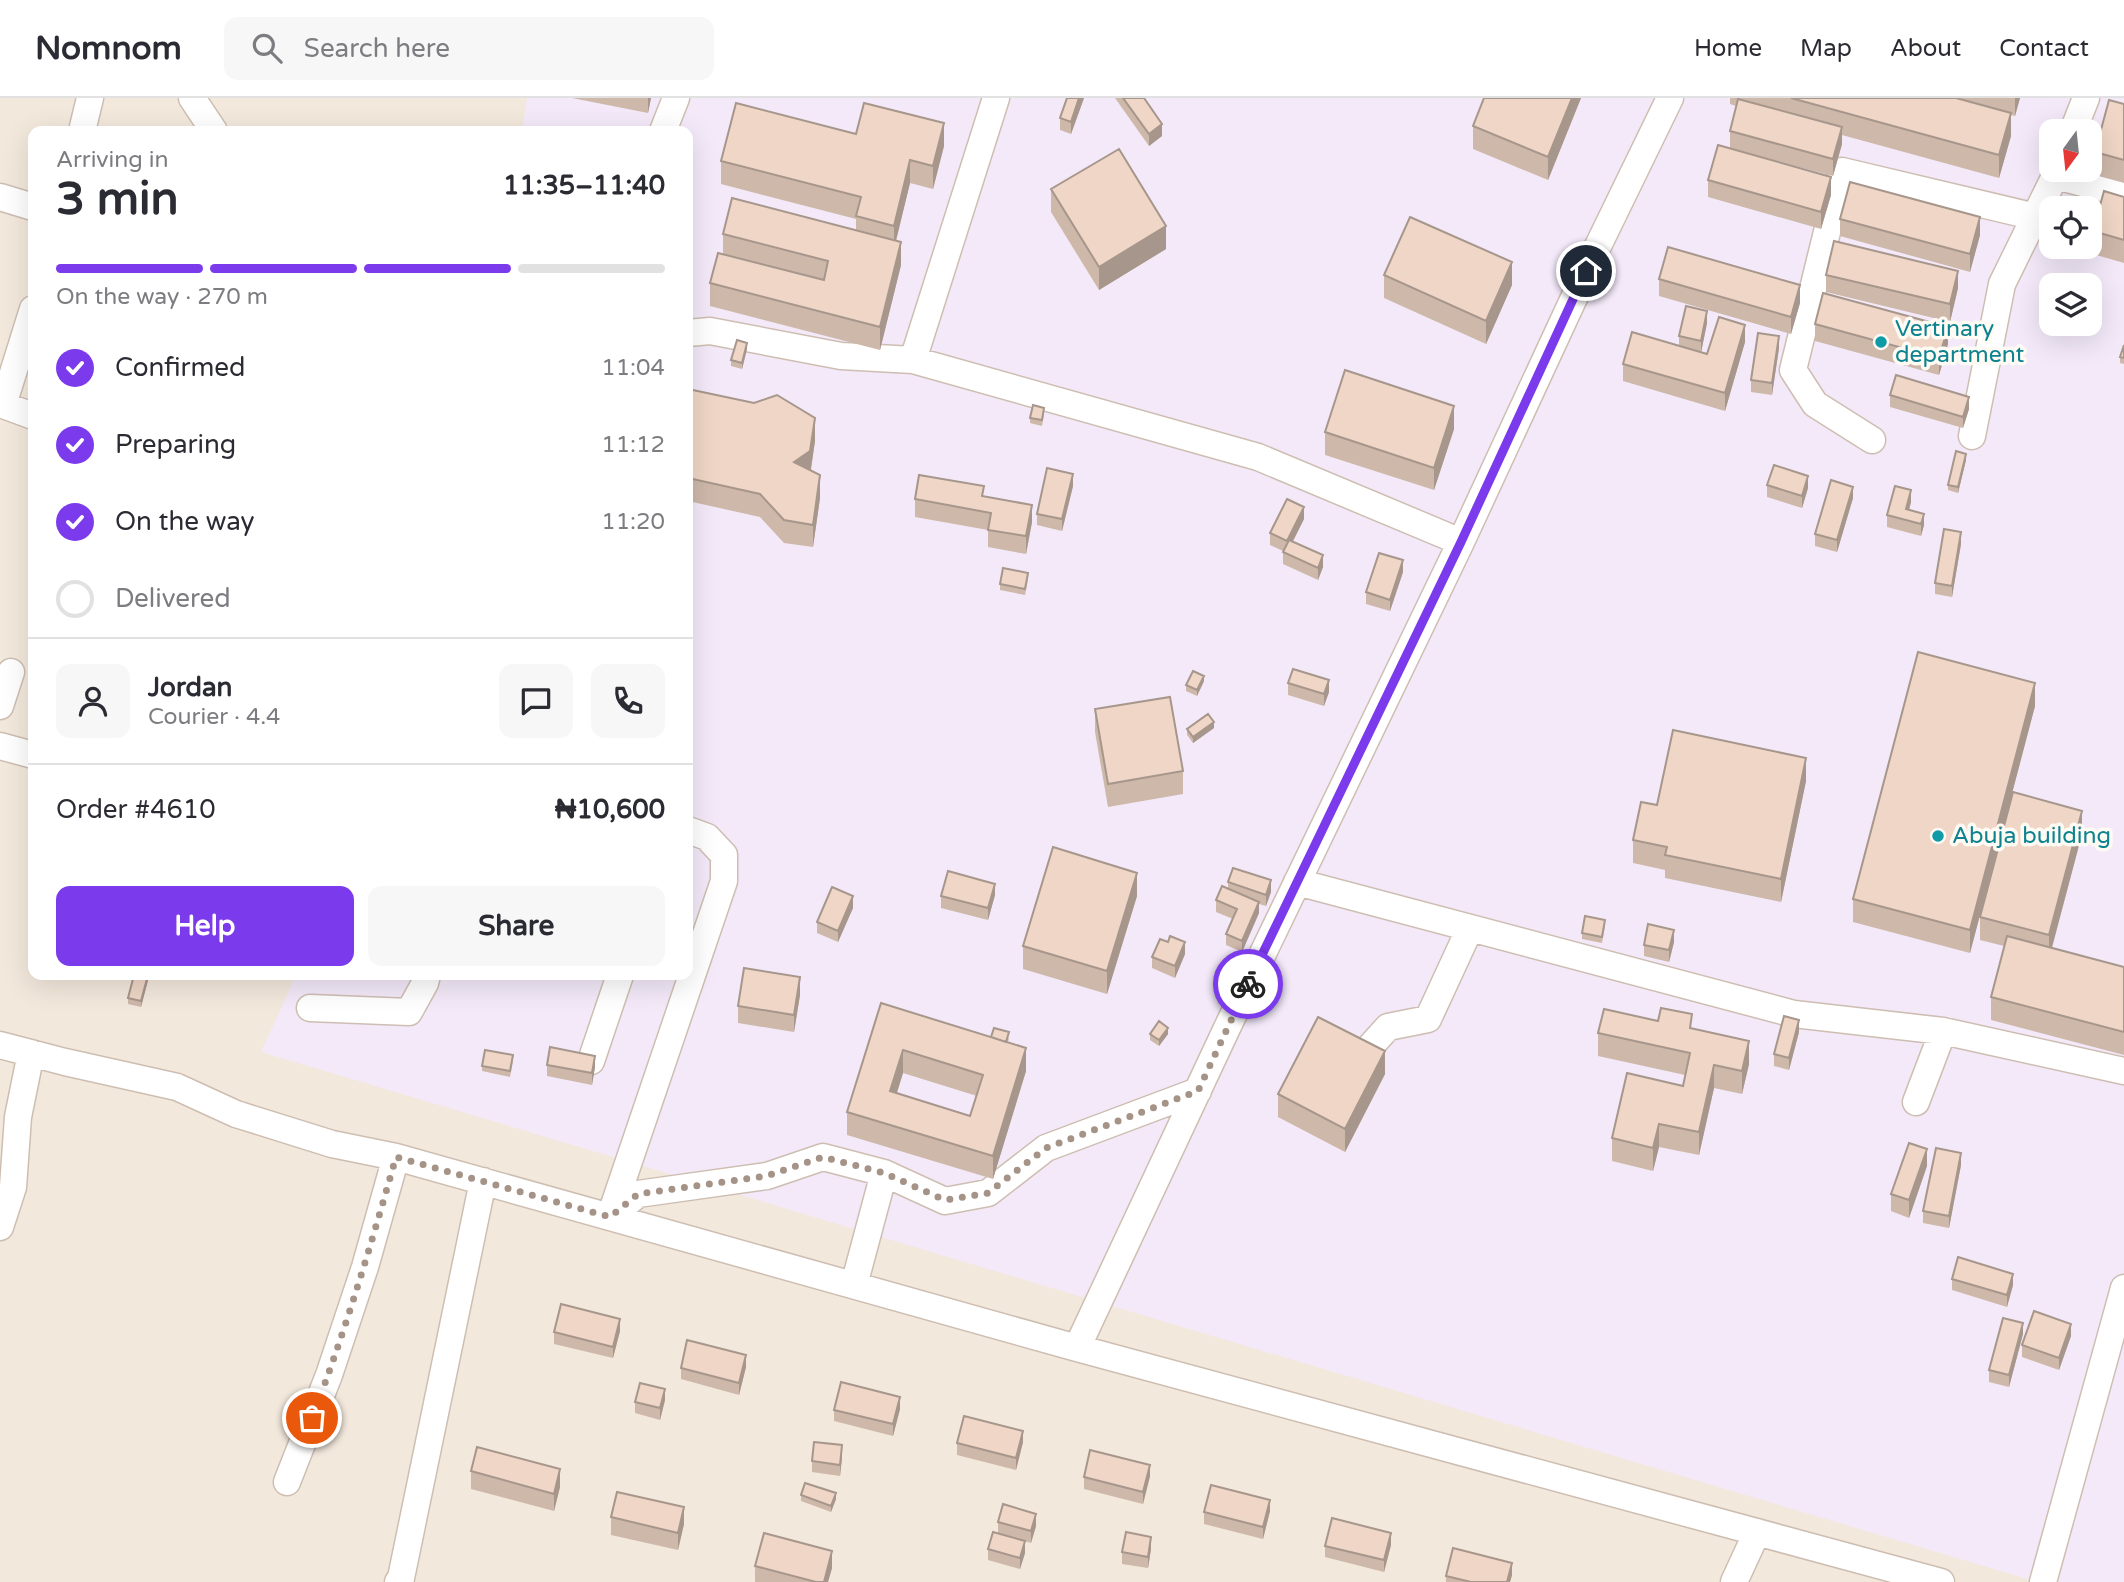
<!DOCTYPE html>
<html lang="en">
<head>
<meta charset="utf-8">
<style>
	body { margin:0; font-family:"Varela Round",sans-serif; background:#f7f7f7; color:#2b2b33; height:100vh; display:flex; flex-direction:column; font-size:26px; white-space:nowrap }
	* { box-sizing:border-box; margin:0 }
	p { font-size:23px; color:#7c7c81 }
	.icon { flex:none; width:38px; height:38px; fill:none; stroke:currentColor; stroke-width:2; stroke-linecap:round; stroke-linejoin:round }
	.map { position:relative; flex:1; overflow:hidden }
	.side { position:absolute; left:28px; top:28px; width:665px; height:854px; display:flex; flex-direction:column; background:#fff; border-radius:14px; box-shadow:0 7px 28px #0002 }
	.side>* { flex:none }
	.needle { width:46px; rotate:195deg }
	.tools { position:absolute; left:2039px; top:21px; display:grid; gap:14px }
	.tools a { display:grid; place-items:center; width:63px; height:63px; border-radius:14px; background:#fff; box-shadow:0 7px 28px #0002; font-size:35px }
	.pin { position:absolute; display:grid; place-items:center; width:60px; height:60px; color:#fff; margin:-30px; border:4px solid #fff; border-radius:50%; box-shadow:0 2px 7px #0007 }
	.courier { position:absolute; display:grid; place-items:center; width:70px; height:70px; margin:-35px; border:5px solid #7c3aed; border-radius:50%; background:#fff; color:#222; box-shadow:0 2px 9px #0007 }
	.overview em { font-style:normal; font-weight:800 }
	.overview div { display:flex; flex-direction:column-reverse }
	.overview { display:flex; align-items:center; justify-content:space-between; height:119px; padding:0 28px }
	h1 { font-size:46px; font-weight:800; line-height:52px }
	.bar { display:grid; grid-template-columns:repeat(4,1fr); gap:10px 7px; align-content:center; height:84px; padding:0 28px }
	.bar i { height:9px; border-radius:5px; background:#e1e1e2 }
	.bar .current { background:#7c3aed }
	.bar p { grid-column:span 4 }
	.line { display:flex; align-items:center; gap:18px; padding:0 28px; border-top:2px solid #e1e1e2 }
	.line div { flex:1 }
	.round { display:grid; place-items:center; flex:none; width:74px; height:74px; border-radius:14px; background:#f7f7f7 }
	ol { padding:0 28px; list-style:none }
	li { display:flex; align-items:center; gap:21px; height:77px }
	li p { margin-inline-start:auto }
	li .icon { padding:7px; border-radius:50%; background:#7c3aed; color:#fff; stroke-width:4 }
	li:last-child { color:#7c7c81 }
	li i { width:38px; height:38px; border:4px solid #e1e1e2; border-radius:50% }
	.primary-button { display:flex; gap:14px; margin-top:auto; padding:14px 28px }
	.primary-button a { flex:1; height:80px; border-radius:14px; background:#7c3aed; color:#fff; font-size:28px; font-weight:800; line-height:80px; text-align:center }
	.primary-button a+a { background:#f7f7f7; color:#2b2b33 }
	header { display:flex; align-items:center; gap:42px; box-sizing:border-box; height:98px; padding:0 35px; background:#fff; border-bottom:2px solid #e1e1e2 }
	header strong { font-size:33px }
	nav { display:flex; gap:38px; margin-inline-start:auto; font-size:24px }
	.search { width:490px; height:63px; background:#f7f7f7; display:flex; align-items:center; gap:18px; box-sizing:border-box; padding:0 24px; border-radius:14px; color:#7c7c81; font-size:26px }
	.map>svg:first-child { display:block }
</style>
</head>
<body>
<header>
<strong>Nomnom</strong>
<div class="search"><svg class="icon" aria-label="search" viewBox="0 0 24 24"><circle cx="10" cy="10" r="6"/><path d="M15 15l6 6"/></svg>Search here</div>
<nav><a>Home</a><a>Map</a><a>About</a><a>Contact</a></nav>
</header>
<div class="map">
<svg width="2124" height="1484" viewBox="0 0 2124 1484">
	<rect width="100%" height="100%" fill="#fcf6ed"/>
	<path fill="#f3e8dc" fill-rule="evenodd" d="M0,0H2124V1484H0ZM33,33H688V877H33ZM2051,33H2090V72H2051ZM2051,110H2090V149H2051ZM2051,187H2090V226H2051Z"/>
	<path fill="#f3e9f9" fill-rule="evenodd" d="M527,0H2124V1484H2037L261,954L296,877H688V33H522ZM2051,33H2090V72H2051ZM2051,110H2090V149H2051ZM2051,187H2090V226H2051Z"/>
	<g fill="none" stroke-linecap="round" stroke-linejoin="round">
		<defs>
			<path id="minor" d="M192,0L214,33
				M82,33L90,0
				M663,33L676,0
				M2073,33L2086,0
				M2056,78L2124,96
				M0,99L33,109
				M33,211L3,307L33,318
				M688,235L710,233L841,258L913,262L1258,359L1461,444
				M913,262L996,0
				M1972,338L2002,186L2058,72
				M1872,342L1815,306L1793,272L1842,73L2036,119
				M0,608L11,574
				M0,648L33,657
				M1297,784L1794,916L1943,933L1916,1004
				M310,910L409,914L425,885L427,877
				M1943,933L2124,973
				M0,947L65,964L177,989L236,1016L332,1046L396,1059L1077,1250L1941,1484
				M1368,951L1388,929L1428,921L1470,830
				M591,963L620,877
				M610,1119L724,783V757L707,739L688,732
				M610,1119L638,1096L767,1078L823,1059L884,1075
				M0,1129L13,1089L18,1019L31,955
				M854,1187L884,1075L945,1103L988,1095L1046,1050L1198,993
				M1077,1250L1227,930L1461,444L1598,148L1670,0
				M287,1384L329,1277L365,1169L396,1059
				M398,1484L401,1480L483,1083
				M1734,1484L1757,1434
				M2043,1484L2124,1190"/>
		</defs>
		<use href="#minor" stroke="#cebeb2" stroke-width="29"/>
		<use href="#minor" stroke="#fff" stroke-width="26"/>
	</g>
	<path fill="#ceb8aa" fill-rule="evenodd" d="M572,0H651L648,15Z
		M1084,0L1071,36L1060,32V20Z
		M1115,0H1144L1162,38L1149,48Z
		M1581,0L1548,82L1473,51V28Z
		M1730,0H2020L2015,18L2011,17V38L1999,80L1842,37V46L1833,78L1738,53L1831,97L1821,131L1708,99V82L1730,50V33L1736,8L1730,6Z
		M2124,6V85L2095,77V54Z
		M856,36L944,48L933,91L910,85L896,142L901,167L880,252L710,208V185L723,156V136L856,132V121L721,86V63Z
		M1051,91L1166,151L1099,192L1051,114Z
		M2124,99V165L2093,156V133Z
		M1840,121L1980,137L1970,174L1840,138Z
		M1384,177L1512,187L1486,246L1384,200Z
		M1826,177L1958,190L1950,224L1826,194Z
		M1659,181L1800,205L1791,236L1659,198Z
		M1707,225L1701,254L1707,256L1745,244L1725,313L1623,283V266L1679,248V238Z
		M1815,226L1948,246L1939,277L1815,243Z
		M2124,247V266L2120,265V259Z
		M1779,250L1772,297L1751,294V282Z
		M747,251L742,271L731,268V262Z
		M688,291L815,343L811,372L820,400L813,449L784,445L760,419L688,403Z
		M1890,297L1969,311L1963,330L1890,309Z
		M1044,316L1042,328L1030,325V320Z
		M1454,331L1434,392L1325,357V334Z
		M1966,362L1958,395L1948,392V387Z
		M1767,387L1808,390L1802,410L1767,399Z
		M1073,388L1062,433L1037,427V416Z
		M984,398L1032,424L1026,456L988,449V432L915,419V401Z
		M1853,400L1837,454L1815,448V436Z
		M1911,404L1909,412L1924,427L1921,438L1887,429V417Z
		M1304,421L1293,443L1323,469L1318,482L1283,466V453L1270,447V435Z
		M1961,446L1952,499L1935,496V485Z
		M1403,474L1390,513L1366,506V494Z
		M1028,481L1025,497L1000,492V486Z
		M1204,583L1197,598L1186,593V587Z
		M1288,585L1329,594L1324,608L1288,597Z
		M2035,608L1970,855L1853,824V801Z
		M1095,611L1183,673V696L1108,709L1095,634Z
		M1214,630L1193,645L1187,637V631Z
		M1806,683L1781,804L1665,780V772L1633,765V742L1657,707Z
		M2082,736L2052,850L2124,869V957L1991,922V899L2004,848L1980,842V819Z
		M1228,784L1271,794L1266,808L1259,806V815L1242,854L1226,847V836L1233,821L1216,814V802L1228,790Z
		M995,797L988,822L941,810V798Z
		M1137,798L1107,896L1023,871V848Z
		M853,810L838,844L817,835V824Z
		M1605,828L1602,845L1582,841V835Z
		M1168,844L1185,856L1175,880L1152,870V859Z
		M1674,844L1669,864L1644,858V847Z
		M149,877L141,909L128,906V900Z
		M800,897L794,934L738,925V908Z
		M881,905L991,939L1009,940L1008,944L1026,973L993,1081L847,1037V1014ZM903,975L977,998L970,1018L897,995Z
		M1692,930L1749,966L1742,996L1714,990L1699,1057L1659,1049L1653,1073L1612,1063V1040L1683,988L1685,977L1598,958V935Z
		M1799,934L1789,972L1774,968V956Z
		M1150,936H1168L1159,948L1150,942Z
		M513,963L510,979L482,973V968Z
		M547,967L595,969L592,987L547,978Z
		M1385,976L1345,1054L1278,1019V996Z
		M1961,1067L1949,1130L1923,1125V1113Z
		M1927,1068L1909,1120L1891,1113V1096Z
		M1952,1181L2013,1187L2007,1209L1952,1192Z
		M620,1233L613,1260L554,1246V1234Z
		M2023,1236L2009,1289L1989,1284V1272Z
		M2071,1238L2059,1272L2022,1259V1247Z
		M746,1269L739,1297L681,1281V1270Z
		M665,1302L660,1322L635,1315V1304Z
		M900,1311L893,1338L834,1323V1312Z
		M1023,1344L1016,1372L957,1357V1345Z
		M842,1359L840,1378L812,1374V1363Z
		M471,1373L560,1389L554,1413L471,1391Z
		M1150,1378L1143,1406L1084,1391V1379Z
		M801,1397L836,1401L831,1414L801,1403Z
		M1270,1413L1263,1441L1204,1426V1414Z
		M611,1419L684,1426L678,1452L611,1437Z
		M998,1424L1036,1428L1031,1445L998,1435Z
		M1391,1447L1384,1474L1325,1459V1448Z
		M988,1451L1025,1455L1020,1471L988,1462Z
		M1151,1451L1148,1470L1122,1466V1454Z
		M755,1468L832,1470L828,1484H755Z
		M1512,1477L1510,1484H1446V1478Z"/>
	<path fill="#a7968b" d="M648,0H651L648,15Z
		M1079,0H1084L1071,36V24Z
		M1572,0H1581L1548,82V59Z
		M2015,0H2020L2015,18Z
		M2011,15V38L1999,80V57Z
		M944,25V48L933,91V68Z
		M1162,26V38L1149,48V36Z
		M1842,29V46L1833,78V61Z
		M910,62V85L894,151V128Z
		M1831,79V97L1821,131V114Z
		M1980,119V137L1970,174V156Z
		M1166,128V151L1099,192V169Z
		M901,144V167L880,252V229Z
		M1512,164V187L1486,246V223Z
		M1958,173V190L1950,224V206Z
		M1800,187V205L1791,236V219Z
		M1707,213V225L1701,255V243Z
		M1745,227V244L1725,313V295Z
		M1948,229V246L1939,277V260Z
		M1779,238V250L1772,297V285Z
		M747,245V251L742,271V265Z
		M1969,299V311L1963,330V319Z
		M1454,308V331L1434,392V370Z
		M815,320V343L810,376L794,364Z
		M1966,356V362L1958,395V389Z
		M1073,376V388L1062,433V421Z
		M820,377V400L813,449V427Z
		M1808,378V390L1802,410V398Z
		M1853,389V400L1837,454V442Z
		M1911,392V404L1906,423V411Z
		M1032,407V424L1026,456V438Z
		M1304,409V421L1287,455V443Z
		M1924,416V427L1921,438V426Z
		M1961,434V446L1952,499V488Z
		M1323,457V469L1318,482V470Z
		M1403,462V474L1390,513V502Z
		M1204,578V583L1197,598V592Z
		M1329,582V594L1324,608V596Z
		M2035,585V608L1970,855V832Z
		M1214,624V630L1193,645V639Z
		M1806,660V683L1781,804V781Z
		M2082,713V736L2049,860V837Z
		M1137,775V798L1107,896V873Z
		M1271,782V794L1266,808V797Z
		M995,786V797L988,822V810Z
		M853,798V810L838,844V833Z
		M1259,804V815L1242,854V843Z
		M1674,832V844L1669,864V852Z
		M1185,844V856L1175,880V868Z
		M148,877L149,879L141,909V903Z
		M800,879V897L794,934V917Z
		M1799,922V934L1789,972V960Z
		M1168,930V936L1159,948V942Z
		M1749,943V966L1742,996V973Z
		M1026,950V973L993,1081V1058Z
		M903,952V975L890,1016V993Z
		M1385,953V976L1345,1054V1031Z
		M595,958V969L592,987V975Z
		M1714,967V990L1699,1057V1034Z
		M1659,1026V1049L1653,1073V1050Z
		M1927,1051V1068L1909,1120V1102Z
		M1961,1055V1067L1949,1130V1118Z
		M2013,1176V1187L2007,1209V1197Z
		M620,1221V1233L613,1260V1249Z
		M2023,1225V1236L2009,1289V1277Z
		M2071,1226V1238L2059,1272V1260Z
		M746,1257V1269L739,1297V1285Z
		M665,1291V1302L660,1322V1310Z
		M900,1299V1311L893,1338V1326Z
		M1023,1333V1344L1016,1372V1360Z
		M842,1347V1359L840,1378V1367Z
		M1150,1367V1378L1143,1406V1394Z
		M560,1371V1389L554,1413V1396Z
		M836,1395V1401L831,1414V1408Z
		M1270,1402V1413L1263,1441V1429Z
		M684,1409V1426L678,1452V1435Z
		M1036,1416V1428L1031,1445V1433Z
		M1391,1435V1447L1384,1474V1462Z
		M1151,1439V1451L1148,1470V1459Z
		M1025,1443V1455L1020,1471V1460Z
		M832,1453V1470L828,1484H824Z
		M1512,1465V1477L1510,1484H1507Z"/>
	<path fill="#efd6c6" stroke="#a7968b" stroke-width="2" fill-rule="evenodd" d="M1067,0H1079L1071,24L1060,20Z
		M1123,0H1144L1162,26L1149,36Z
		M1484,0H1572L1548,59L1473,28Z
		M1791,0H1956L2011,15L1999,57Z
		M1738,1L1842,29L1833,61L1730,33Z
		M2109,2L2124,6V62L2095,54Z
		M736,5L856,36L864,5L944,25L933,68L910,62L894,128L856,118L861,99L721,63Z
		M1718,47L1831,79L1821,114L1708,82Z
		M1119,51L1166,128L1099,169L1051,91Z
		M1850,84L1980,119L1970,156L1840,121Z
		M2104,93L2124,99V142L2093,133Z
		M732,100L901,144L880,229L710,185L718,155L824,182L828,163L723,136Z
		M1410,119L1512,164L1486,223L1384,177Z
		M1834,143L1958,173L1950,206L1826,177Z
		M1668,149L1800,187L1791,219L1659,181Z
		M1823,195L1948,229L1939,260L1815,226Z
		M1686,208L1707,213L1701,243L1679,238Z
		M1719,219L1745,227L1725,295L1623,266L1632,234L1707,256Z
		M1758,235L1779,238L1772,285L1751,282Z
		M737,242L747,245L742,265L731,262Z
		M2124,247V260L2120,259Z
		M1345,272L1454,308L1434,370L1325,334Z
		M1896,277L1969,299L1963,319L1890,297Z
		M688,291L754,305L777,297L815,320L810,353L794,364L820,377L813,427L784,422L760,396L688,380Z
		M1033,307L1044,310L1042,322L1030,320Z
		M1956,353L1966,356L1958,389L1948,387Z
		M1774,367L1808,378L1802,398L1767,387Z
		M1047,370L1073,376L1062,421L1037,416Z
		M919,377L984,388L982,398L1032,407L1026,438L988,432L991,415L915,401Z
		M1831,382L1853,389L1837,442L1815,436Z
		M1895,388L1911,392L1906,411L1924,416L1921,426L1887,417Z
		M1287,401L1304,409L1287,443L1270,435Z
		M1944,431L1961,434L1952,488L1935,485Z
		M1289,442L1323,457L1318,470L1283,454Z
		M1379,455L1403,462L1390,502L1366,494Z
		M1003,470L1028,475L1025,491L1000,486Z
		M1918,554L2035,585L1970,832L1853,801Z
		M1293,571L1329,582L1324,596L1288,585Z
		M1193,573L1204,578L1197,592L1186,587Z
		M1170,599L1183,673L1108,686L1095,611Z
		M1208,616L1214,624L1193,639L1187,631Z
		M1673,632L1806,660L1781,781L1665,757L1667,749L1633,742L1641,704L1657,707Z
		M2013,694L2082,713L2049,837L1980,819Z
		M1053,749L1137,775L1107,873L1023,848Z
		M1233,770L1271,782L1266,797L1228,784Z
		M948,773L995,786L988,810L941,798Z
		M1222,788L1259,804L1242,843L1226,836L1237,811L1216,802Z
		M832,789L853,798L838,833L817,824Z
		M1585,818L1605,822L1602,839L1582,835Z
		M1648,826L1674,832L1669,852L1644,847Z
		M1170,838L1185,844L1175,868L1152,859L1160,841L1168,844Z
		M2007,838L2124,869V934L1991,899Z
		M744,870L800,879L794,917L738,908Z
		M134,877H148L141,903L128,900Z
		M881,905L1026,950L993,1058L847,1014ZM903,952L983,977L970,1018L890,993Z
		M1661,910L1692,916L1690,930L1749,943L1742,973L1714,967L1699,1034L1659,1026L1653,1050L1612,1040L1627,975L1683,988L1690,955L1598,935L1604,911L1658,923Z
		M1784,918L1799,922L1789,960L1774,956Z
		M1318,919L1385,953L1345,1031L1278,996Z
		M1159,923L1168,930L1159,942L1150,936Z
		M994,930L1009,934L1006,944L991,939Z
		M550,949L595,958L592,975L547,967Z
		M485,952L513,957L510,973L482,968Z
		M1909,1045L1927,1051L1909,1102L1891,1096Z
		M1936,1050L1961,1055L1949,1118L1923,1113Z
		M1958,1159L2013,1176L2007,1197L1952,1181Z
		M561,1206L620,1221L613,1249L554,1234Z
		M2034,1213L2071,1226L2059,1260L2022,1247Z
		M2003,1220L2023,1225L2009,1277L1989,1272Z
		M687,1242L746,1257L739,1285L681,1270Z
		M841,1284L900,1299L893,1326L834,1312Z
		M640,1285L665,1291L660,1310L635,1304Z
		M964,1318L1023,1333L1016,1360L957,1345Z
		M814,1344L842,1347L840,1367L812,1363Z
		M477,1349L560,1371L554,1396L471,1373Z
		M1090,1352L1150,1367L1143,1394L1084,1379Z
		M805,1385L836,1395L831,1408L801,1397Z
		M1211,1387L1270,1402L1263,1429L1204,1414Z
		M617,1394L684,1409L678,1435L611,1419Z
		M1003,1406L1036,1416L1031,1433L998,1424Z
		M1332,1420L1391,1435L1384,1462L1325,1448Z
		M993,1434L1025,1443L1020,1460L988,1451Z
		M1126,1434L1151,1439L1148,1459L1122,1454Z
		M764,1435L832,1453L824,1484H816L755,1468Z
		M1453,1450L1512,1465L1507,1484H1471L1446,1478Z"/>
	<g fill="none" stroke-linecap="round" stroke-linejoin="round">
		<path stroke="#a59387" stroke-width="7" stroke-dasharray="0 12.6" d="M312,1320C345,1234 371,1147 396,1059L610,1119L638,1096L766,1078L823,1059L884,1075L945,1102L988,1095L1046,1050L1198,993L1248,886"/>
		<path stroke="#7c3aed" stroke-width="9" d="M1248,886L1461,444L1586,173"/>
	</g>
	<g fill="#0f9aa8" stroke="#fefaf4" stroke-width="2.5">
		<circle cx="1881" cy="244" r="7"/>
		<circle cx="1938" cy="738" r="7"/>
	</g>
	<g text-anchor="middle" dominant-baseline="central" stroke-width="7" stroke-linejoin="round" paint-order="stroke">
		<g font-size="23" fill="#0d838f" stroke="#fefaf4" text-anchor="start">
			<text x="1895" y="231">Vertinary<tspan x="1895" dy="26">department</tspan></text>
			<text x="1952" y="738">Abuja building</text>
		</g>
	</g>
</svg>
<div class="tools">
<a><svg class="needle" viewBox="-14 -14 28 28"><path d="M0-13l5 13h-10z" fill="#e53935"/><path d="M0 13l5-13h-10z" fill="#7c7c81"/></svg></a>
<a><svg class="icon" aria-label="locate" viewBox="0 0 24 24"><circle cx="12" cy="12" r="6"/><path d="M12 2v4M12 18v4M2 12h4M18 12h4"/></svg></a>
<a><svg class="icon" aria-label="layers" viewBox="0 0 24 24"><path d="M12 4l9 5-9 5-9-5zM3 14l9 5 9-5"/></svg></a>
</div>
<div class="pin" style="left:312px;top:1320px;background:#ea580c"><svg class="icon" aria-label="bag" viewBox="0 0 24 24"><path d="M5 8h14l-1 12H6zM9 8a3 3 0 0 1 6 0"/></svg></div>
<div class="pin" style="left:1586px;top:173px;background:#1f2937"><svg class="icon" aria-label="home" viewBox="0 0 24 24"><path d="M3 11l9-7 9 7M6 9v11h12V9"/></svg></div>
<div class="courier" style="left:1248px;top:886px"><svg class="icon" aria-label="bike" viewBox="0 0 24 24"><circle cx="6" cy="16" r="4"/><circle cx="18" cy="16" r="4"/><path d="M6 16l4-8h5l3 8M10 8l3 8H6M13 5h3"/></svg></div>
<section class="side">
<div class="overview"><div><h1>3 min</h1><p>Arriving in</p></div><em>11:35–11:40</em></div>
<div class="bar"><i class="current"></i><i class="current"></i><i class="current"></i><i></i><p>On the way · 270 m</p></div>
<ol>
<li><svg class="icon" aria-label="check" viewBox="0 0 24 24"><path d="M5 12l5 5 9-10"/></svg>Confirmed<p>11:04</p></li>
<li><svg class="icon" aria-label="check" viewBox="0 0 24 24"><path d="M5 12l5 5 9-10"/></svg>Preparing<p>11:12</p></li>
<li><svg class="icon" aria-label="check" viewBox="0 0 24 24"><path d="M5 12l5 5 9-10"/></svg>On the way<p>11:20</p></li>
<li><i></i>Delivered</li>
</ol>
<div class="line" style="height:126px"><a class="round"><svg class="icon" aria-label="person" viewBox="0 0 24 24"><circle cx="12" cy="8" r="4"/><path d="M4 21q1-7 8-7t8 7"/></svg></a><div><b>Jordan</b><p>Courier · 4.4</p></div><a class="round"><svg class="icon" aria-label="chat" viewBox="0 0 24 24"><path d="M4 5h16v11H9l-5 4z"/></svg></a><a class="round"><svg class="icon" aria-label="phone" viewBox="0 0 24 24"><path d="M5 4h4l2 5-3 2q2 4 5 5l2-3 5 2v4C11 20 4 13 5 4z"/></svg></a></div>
<div class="line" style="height:91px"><div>Order #4610</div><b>₦10,600</b></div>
<div class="primary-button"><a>Help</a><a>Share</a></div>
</section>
</div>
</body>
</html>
